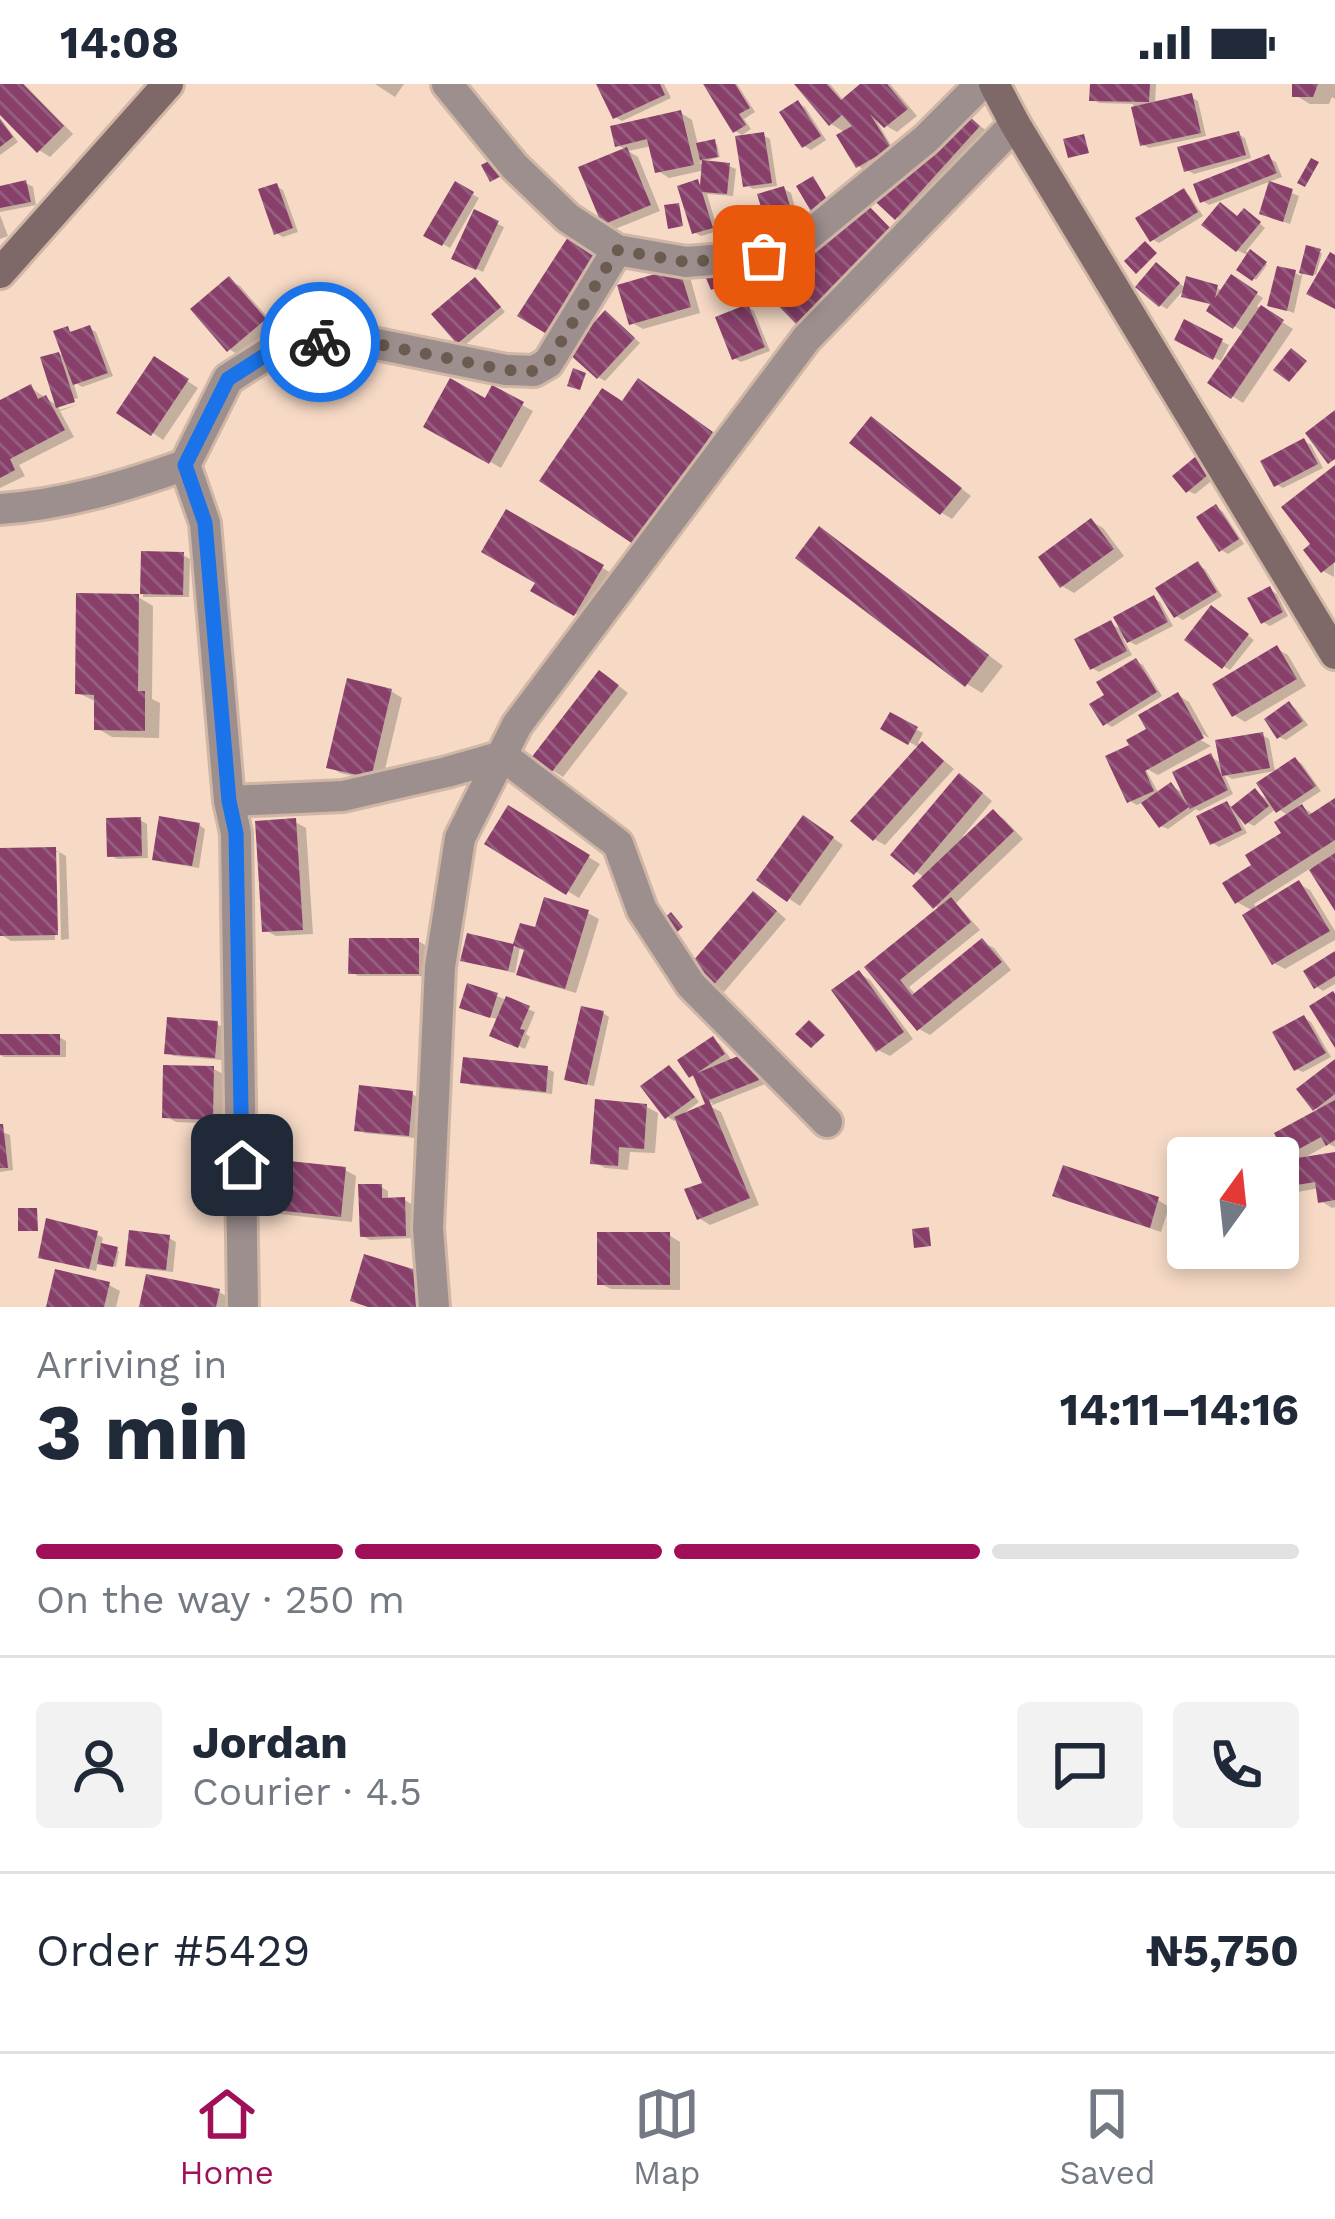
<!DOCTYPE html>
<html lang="en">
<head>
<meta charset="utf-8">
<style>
	body { margin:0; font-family:"Work Sans",sans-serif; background:#f2f2f3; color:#1f2937; height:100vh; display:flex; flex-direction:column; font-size:45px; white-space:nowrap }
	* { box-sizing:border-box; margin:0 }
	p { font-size:39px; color:#747a83 }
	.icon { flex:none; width:66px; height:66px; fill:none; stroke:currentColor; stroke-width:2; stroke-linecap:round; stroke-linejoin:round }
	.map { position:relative; height:1223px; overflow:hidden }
	.details { display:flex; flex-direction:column; background:#fff; flex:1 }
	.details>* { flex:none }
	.needle { width:78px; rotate:15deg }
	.buttons { position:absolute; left:1167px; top:1053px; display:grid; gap:24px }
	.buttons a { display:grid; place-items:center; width:132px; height:132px; border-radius:12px; background:#fff; box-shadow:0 6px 18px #0003; font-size:60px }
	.pin { position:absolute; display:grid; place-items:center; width:102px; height:102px; color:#fff; margin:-51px; border-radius:24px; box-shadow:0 6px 18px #0006 }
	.courier { position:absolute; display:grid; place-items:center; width:120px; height:120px; margin:-60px; border:9px solid #1a73e8; border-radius:50%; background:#fff; color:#222; box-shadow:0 3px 15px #0007 }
	.overview em { font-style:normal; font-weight:700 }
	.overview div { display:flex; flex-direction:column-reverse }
	.overview { display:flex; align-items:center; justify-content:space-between; height:204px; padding:0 36px }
	h1 { font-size:78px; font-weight:700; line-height:90px }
	.bar { display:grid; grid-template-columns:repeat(4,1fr); gap:18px 12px; align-content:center; height:144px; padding:0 36px }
	.bar i { height:15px; border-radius:9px; background:#e0e1e3 }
	.bar .on { background:#a01059 }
	.bar p { grid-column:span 4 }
	.line { display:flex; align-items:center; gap:30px; padding:0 36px; border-top:3px solid #e0e1e3 }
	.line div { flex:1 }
	.round { display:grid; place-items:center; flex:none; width:126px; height:126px; border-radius:12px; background:#f2f2f3 }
	.status { display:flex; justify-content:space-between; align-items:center; height:84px; padding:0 60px; background:#fff; direction:ltr }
	.status svg { height:33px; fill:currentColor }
	.tabs { display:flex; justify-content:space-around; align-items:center; height:168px; border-top:3px solid #e0e1e3; background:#fff; font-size:33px; color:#747a83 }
	.tabs a { display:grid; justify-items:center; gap:6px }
	.tabs .on { color:#a01059 }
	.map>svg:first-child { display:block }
</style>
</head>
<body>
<div class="status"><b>14:08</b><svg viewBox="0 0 49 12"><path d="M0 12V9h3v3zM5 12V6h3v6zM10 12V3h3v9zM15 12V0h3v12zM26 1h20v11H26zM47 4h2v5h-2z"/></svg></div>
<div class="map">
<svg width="1335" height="1223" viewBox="0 0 1335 1223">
	<defs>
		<pattern id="building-back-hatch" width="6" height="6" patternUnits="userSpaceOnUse" patternTransform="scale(3)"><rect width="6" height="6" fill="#88406b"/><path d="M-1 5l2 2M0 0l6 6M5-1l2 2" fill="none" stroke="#955e7e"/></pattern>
	</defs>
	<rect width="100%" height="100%" fill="#f6dac6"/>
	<path fill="#0003" d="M1,0H24L73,50L50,73L39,66L0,26Z
		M375,0H404L395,13Z
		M599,0H664L671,14L622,37L615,33Z
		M706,0H737L755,28L744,35L751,45L742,51L735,47Z
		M797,0H830L844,17L865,0H890L917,32L897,48L876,36L895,68L865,86L858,82L846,49L831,40Z
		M1093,0H1156L1155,21L1191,13L1198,17L1206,52L1149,64L1142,60L1133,20L1099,19L1092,15Z
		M1295,0H1335V15L1332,13L1329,20H1310L1295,11Z
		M798,20L805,23L826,56L811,66L804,62Z
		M681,29L692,36L698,61L717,60L720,73L698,79L729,82L736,85L733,112L707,110L718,147L701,152L694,148L698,99L703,102L705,86L669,94L658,87L652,62L628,67L638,73L660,127L615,145L604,139L627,66L617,61Z
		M0,34L18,58L0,71Z
		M970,35L990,49L908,139L897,133L926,62L939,69Z
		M1238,50L1245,54L1251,74L1194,90L1187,86Z
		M763,51L770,55L777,102L753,105L746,101Z
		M1269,74L1276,78L1282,93L1209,121L1203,117Z
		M26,99L33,103L36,121L0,128V105Z
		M456,101L479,114L450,164L427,151Z
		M1271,101L1299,112L1290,140L1269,133Z
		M276,102L283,106L298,148L283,153L276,149Z
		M784,105L791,109L800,142L777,148L770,144Z
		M1184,108L1190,112L1203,132L1159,159L1152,155Z
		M748,127L755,131L764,153L743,161L736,157Z
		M475,129L504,143L483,188L455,174Z
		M0,131L8,152L0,155Z
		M1251,132L1265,144L1246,167L1267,181L1256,196L1240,185L1249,172L1237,166L1239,135Z
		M569,157L605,179L557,253L521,231Z
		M1308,165L1322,169L1316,191L1303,188L1294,229L1271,221L1295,189L1301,192Z
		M748,180L760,210L736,219L723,207L720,208L713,204Z
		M1164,185L1186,205L1217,204L1223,207L1232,194L1263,214L1257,222L1293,245L1243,319L1212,299L1245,249L1210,226L1214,221L1181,209L1167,225L1160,221Z
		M678,186L690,193L700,229L643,245L632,239Z
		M229,196L240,202L275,242L240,272L229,265Z
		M476,197L482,201L505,228L465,261L459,257Z
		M748,223L754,227L770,267L741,278L734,274Z
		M613,234L640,259L605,297L598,293Z
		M1185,239L1229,261L1221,277L1178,255Z
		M89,244L96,248L113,292L82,303L73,297L78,314L59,320V326L80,320L60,327L74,353L19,381L25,392L0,404V319L31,304L58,322L44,275L65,269L67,245L75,250Z
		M155,276L198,304L163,356L153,349Z
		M493,305L533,327L501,384L427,342L486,318Z
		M654,306L726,359L652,468L623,320Z
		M882,342L971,412L952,435L942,429Z
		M1304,357L1311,361L1323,384L1283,404L1276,400Z
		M1195,377L1214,395L1195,410L1188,407Z
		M1335,384L1334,493L1323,487L1314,461Z
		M1217,424L1223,428L1244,460L1228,470L1221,466Z
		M507,429L613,490L586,536L534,506L539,498Z
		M1091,437L1103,444L1124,472L1074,509L1062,502Z
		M835,455L1003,582L982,609L967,600Z
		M144,470L183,471L190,475L189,513H143Z
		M1198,481L1205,485L1222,512L1183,536L1176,532Z
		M1270,506L1277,510L1288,532L1270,542L1263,538Z
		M138,513L153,522L152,615L160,619L159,654L112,653L97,644V618L78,609Z
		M1154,514L1160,518L1173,542L1136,561L1123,554L1132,571L1099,588L1092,584L1111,540L1124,547Z
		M1218,529L1254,556L1230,586L1223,582Z
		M1277,565L1288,571L1306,602L1245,638L1234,631Z
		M1136,577L1143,581L1162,612L1112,643L1105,639L1108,612Z
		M611,596L628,609L563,693L552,686Z
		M391,607L402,614L382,698L340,689L329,682Z
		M1178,611L1189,618L1209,654L1192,644L1189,649L1211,662L1158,691L1145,684L1159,710L1171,702L1186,710L1211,673L1223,680L1262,651L1269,655L1275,687L1232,695L1224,690L1233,710L1199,727L1196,725L1168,745L1161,742L1144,718L1137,721L1130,717L1133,662Z
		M1290,621L1296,625L1308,641L1286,656L1279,653Z
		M891,632L923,649L918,659L934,668L954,685L885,761L874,755L920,664L884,644Z
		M1296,676L1302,680L1321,707L1299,721L1315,731L1335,718V821L1311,784L1254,820L1257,825L1299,800L1310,806L1335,847V856L1285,885L1274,879L1253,827L1237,818L1255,782L1285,750L1289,732L1277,724L1254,742L1239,734L1247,749L1219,763L1213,759L1227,720L1234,724L1255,708L1273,718Z
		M971,699L992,717L963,752L966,755L993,729L1004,735L1023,755L956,819L980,846L909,903L916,911L982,858L994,864L1011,886L930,951L919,945L869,883L940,825L935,822L925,794L894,771Z
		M509,725L600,780L579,814L488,759Z
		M140,736L147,740L148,774L117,775L110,771Z
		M295,738L306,744L313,850L276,852L265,846Z
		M199,741L205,745L199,784L162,778L155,774Z
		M815,741L843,761L800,822L761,796Z
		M55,766L59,768H53L55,856L11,857L0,850V767Z
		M59,768L66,772L69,855L61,856Z
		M765,817L786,835L724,908L713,901Z
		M588,829L599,835L576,909L531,896L520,889L527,867L520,863L515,889L471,879L469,853L515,864L522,842L537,847Z
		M418,857L425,861V892H358L351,888Z
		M1335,871V900L1323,907L1317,903Z
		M859,889L870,896L913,955L890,972L878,966Z
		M497,912L535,928L526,950L530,953L525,965L500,954V936L469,927Z
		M603,929L609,933L594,1002L574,998Z
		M1304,934L1311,938L1331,973L1303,988L1296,985Z
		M217,940L224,944L222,976L174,972L167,968Z
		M0,953H59L66,957V973H4L0,971Z
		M713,956L720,960L733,978L755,975L765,1000L710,1022L721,1028L759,1121L710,1141L699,1134L706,1100L678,1034L674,1037L668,1033L670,984L676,988L699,1018L684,1029L685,1031L713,1020L707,1016L698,996L691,992Z
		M1335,979V1063L1329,1060L1302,1075L1335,1071V1123L1332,1124L1321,1117L1319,1104L1293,1109L1281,1102L1278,1080L1300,1076L1289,1070L1321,1027L1315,1024Z
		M214,985L225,991L223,1040L176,1038L165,1032Z
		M547,985L554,988L552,1010L470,1001L463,997Z
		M412,1010L419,1014L415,1054L364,1049L358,1045Z
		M647,1023L658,1029L655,1069L630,1068L628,1086L605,1084L594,1078Z
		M0,1047L10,1051L13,1086L0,1088Z
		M1065,1085L1158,1116L1169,1123L1161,1148L1067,1117Z
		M345,1086L356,1092L352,1138L271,1129L259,1122Z
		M381,1103L388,1107V1117L405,1116L411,1120L412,1154L370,1156L363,1152Z
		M96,1150L103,1154L101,1162L119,1167L116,1183L98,1177L96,1187L41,1173Z
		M669,1151L680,1158V1206L611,1205L600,1199Z
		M169,1154L176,1158L173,1188L135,1184L128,1180Z
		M109,1201L120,1207L116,1223H49Z
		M219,1208L230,1214L228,1223H142Z"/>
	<path fill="url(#building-back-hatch)" d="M0,0H23L64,42L37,69L0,31Z
		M596,0H660L665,11L613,35Z
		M703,0H735L750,24L739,30L746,41L733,49Z
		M794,0H827L841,16L860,0H887L908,25L884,44L870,30L891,64L856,84L836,51L852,42L842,31L829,42Z
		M1090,0H1150L1149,18L1089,17Z
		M1292,0H1318L1313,13H1292Z
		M1192,9L1201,49L1140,62L1131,23Z
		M798,16L821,52L802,64L779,28Z
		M681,26L694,81L655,89L647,55L615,63L610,42Z
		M969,32L980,42L895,136L867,110L926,58L936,68Z
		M0,35L13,53L0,63Z
		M1239,47L1246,71L1184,88L1177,63Z
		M764,48L772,99L743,103L735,52Z
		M1084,50L1089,69L1068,74L1063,55Z
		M715,55L718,73L700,76L696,59Z
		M627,63L651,121L602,141L578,83Z
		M1269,70L1277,89L1200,119L1193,100Z
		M497,73L505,90L490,98L481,81Z
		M1311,74L1319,78L1305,103L1297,99Z
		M702,76L730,79L727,110L702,108L713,144L692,150L677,102L698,95L700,102Z
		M813,92L829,119L812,129L796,102Z
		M26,96L31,118L0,124V102Z
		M455,97L474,108L442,162L423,152Z
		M1269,97L1293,105L1283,138L1259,130Z
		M277,99L293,144L274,151L258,105Z
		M784,102L795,139L768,146L757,110Z
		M1184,104L1198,128L1150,158L1135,134Z
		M865,118L900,154L802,246L761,204L783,183L789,190Z
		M1220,118L1237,132L1244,124L1261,138L1236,168L1201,141Z
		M679,119L683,142L668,145L664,121Z
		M749,124L759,149L734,159L724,133Z
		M474,125L499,137L476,186L451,175Z
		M568,153L596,170L545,249L517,232Z
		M1145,157L1157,169L1136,190L1124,177Z
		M1306,161L1321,165L1313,192L1299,189Z
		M1250,165L1267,178L1252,197L1236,186Z
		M1330,168L1335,171V225L1306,210Z
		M741,172L754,206L727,217L721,202L711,206L703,187Z
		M1156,178L1180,199L1159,223L1135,203Z
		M1277,182L1296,186L1287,227L1267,222Z
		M679,183L691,223L629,241L617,201Z
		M1231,190L1258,208L1233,245L1206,227L1210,220L1181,213L1186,192L1218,201L1215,214Z
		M229,192L266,235L227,268L190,225Z
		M475,193L501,223L457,260L431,230Z
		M748,220L765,263L732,276L715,233Z
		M1261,221L1284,236L1231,315L1207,299Z
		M605,226L635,254L597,295L567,268Z
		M1184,235L1223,255L1213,276L1174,256Z
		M90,241L108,289L73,301L53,247L68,242L70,248Z
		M1291,264L1307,277L1289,298L1273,286Z
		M59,268L75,318L56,324L40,273Z
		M154,272L189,295L151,352L116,329Z
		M573,284L586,289L580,306L567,302Z
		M450,294L485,314L492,301L524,318L489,380L423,343Z
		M638,294L713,348L636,462L539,397L602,304L622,317Z
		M31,300L38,315L46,311L65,346L10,375L15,386L0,394V316Z
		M1335,326V375L1328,380L1305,349Z
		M871,332L962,404L940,431L849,359Z
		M1304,354L1318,380L1274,403L1260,377Z
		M1195,373L1209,390L1186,409L1172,392Z
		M1335,381V478L1321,489L1303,466L1310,460L1281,423Z
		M1216,420L1239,455L1219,468L1196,433Z
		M506,425L604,481L574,532L530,507L535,499L481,468Z
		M1091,434L1114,465L1060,504L1038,473Z
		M819,442L989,571L965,603L795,474Z
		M141,467L184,468L183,511L140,510Z
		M1198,477L1217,508L1174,534L1155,504Z
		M1270,502L1283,528L1261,540L1247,514Z
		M76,509L139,510L138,607H145V647L94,646V611L75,610Z
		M1154,511L1168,538L1127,559L1113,533Z
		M1211,521L1249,550L1222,585L1184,556Z
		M1111,536L1127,567L1090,586L1074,555Z
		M1277,561L1297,595L1232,633L1212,600Z
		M1136,574L1157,608L1103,642L1089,620L1104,611L1096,598Z
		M599,586L619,601L551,689L531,674Z
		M347,594L392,605L371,694L326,684Z
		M1178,608L1204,654L1145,687L1154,707L1127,719L1105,672L1129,661L1126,656L1146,645L1138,631Z
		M1289,617L1303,637L1277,655L1264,635Z
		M890,628L918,643L908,661L880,645Z
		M1263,648L1270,684L1222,692L1215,656Z
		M922,657L944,677L873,757L850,737Z
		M1211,669L1228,706L1190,725L1189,723L1159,744L1141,719L1171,698L1188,722L1172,688Z
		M1295,673L1316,702L1276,729L1256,699Z
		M959,689L983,709L914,791L890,771Z
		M1255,704L1269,722L1245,741L1231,723Z
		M1335,714V756L1235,820L1222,799L1251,781L1245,771L1281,749L1274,738L1302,720L1309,731Z
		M1227,717L1242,746L1210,761L1196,732Z
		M508,721L590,771L566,811L484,760Z
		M993,725L1014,747L933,825L912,802Z
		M803,731L834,753L787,818L756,796Z
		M159,732L200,739L192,782L152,776Z
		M141,733L142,772L107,773L106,734Z
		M296,734L303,846L262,848L255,737Z
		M56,763L58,851L0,852V764Z
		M1335,769V827L1309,786Z
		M1299,796L1330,847L1272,881L1242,831Z
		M753,807L777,827L711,904L687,884Z
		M544,813L589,826L565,905L516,891L524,866L514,862L508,887L460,877L467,849L513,860L520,839L535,843Z
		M951,813L971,838L900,896L912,911L982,854L1002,878L917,947L864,883Z
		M671,828L683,843L669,855L657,840Z
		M349,854H419V890H348Z
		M1335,867V892L1314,905L1303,887Z
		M859,886L904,948L876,968L831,906Z
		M467,899L498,909L490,934L459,924Z
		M1333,907L1335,910V964L1309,922Z
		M506,912L530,922L520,945L525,946L518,964L489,952Z
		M581,922L604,927L587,1001L564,996Z
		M1304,931L1326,969L1294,987L1272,948Z
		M167,933L218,937L215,974L164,970Z
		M809,936L825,951L811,964L795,950Z
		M0,950H60V971H0Z
		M713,952L725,970L697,989L748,968L759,996L709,1016L750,1114L697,1136L684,1105L702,1099L674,1033L705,1020L693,991L689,994L677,976Z
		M463,973L548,982L546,1008L460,999Z
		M1335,975V1010L1313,1027L1296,1005Z
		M163,981L214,982L213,1036L162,1034Z
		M669,981L695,1013L665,1035L640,1002Z
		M359,1001L413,1007L409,1052L354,1047Z
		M595,1015L647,1020L644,1065L619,1063L618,1082L590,1080Z
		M1335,1016V1056L1326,1062L1321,1053L1286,1072L1274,1049Z
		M0,1040H3L8,1084H0Z
		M1335,1068V1116L1318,1119L1315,1098L1279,1104L1278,1077Z
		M261,1074L346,1083L341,1133L256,1124Z
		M1063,1081L1159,1113L1150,1144L1052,1112Z
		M358,1100H382V1114L405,1113L406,1152L360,1153Z
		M18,1124H37L38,1147H18Z
		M46,1134L98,1147L89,1185L38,1174Z
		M929,1143L931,1162L914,1164L912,1145Z
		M129,1146L170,1151L166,1186L125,1182Z
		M597,1148H670V1201H597Z
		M101,1159L118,1163L113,1183L97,1180Z
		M364,1170L432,1191L422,1223H368L350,1217Z
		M55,1185L110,1198L104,1223H46Z
		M146,1190L220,1205L216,1223H139Z"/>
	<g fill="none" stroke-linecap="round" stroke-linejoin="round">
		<defs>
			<path id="street" d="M447,0L514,82L568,134L617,166L686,178L764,172L792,165L926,55L981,0
				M185,381L205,439L229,717L236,749L243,1223
				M0,425C63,421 126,402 185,381L228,295L267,270L342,253L506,286L534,287L548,279L617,166
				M229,717L343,712L447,688L503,672L618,760L642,826L691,901L827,1038
				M434,1223L428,1144L440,883L460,754L517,641L806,255L1015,40"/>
			<path id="secondary" d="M994,0L1015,40L1335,570
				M0,189L168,0"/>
		</defs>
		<use href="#street" stroke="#d0b7a5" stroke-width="36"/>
		<use href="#secondary" stroke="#d0b7a5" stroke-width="36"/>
		<use href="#street" stroke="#9e8f8f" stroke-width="30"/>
		<use href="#secondary" stroke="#7e6868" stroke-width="30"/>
	</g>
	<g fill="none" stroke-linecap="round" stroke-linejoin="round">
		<path stroke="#6c5b50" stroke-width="12" stroke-dasharray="0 21.6" d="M320,258L342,253L506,286L534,287L548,279L617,166L686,178L764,172"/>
		<path stroke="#1a73e8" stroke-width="15" d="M242,1081L236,749L229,717L205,439L185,381L228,295L267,270L320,258"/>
	</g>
</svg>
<div class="buttons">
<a><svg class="needle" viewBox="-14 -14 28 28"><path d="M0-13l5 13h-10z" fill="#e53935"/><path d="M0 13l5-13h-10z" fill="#747a83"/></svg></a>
</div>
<div class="pin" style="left:764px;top:172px;background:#ea580c"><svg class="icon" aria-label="bag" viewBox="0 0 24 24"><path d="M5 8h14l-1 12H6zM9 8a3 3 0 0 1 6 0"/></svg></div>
<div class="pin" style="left:242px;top:1081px;background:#1f2937"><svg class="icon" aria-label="home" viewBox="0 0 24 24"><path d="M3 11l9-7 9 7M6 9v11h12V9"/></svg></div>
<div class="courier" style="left:320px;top:258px"><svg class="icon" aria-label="bike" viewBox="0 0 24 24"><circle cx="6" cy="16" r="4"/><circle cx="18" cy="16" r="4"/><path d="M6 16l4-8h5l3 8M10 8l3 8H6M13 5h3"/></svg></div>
</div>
<section class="details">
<div class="overview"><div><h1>3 min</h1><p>Arriving in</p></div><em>14:11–14:16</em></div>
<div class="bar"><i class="on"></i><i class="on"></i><i class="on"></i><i></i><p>On the way · 250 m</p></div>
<div class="line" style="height:216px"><a class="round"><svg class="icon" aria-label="person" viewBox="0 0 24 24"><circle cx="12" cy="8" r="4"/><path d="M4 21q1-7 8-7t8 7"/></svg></a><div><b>Jordan</b><p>Courier · 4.5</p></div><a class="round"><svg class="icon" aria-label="chat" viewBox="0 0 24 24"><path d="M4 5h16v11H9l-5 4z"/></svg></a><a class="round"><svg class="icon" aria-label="phone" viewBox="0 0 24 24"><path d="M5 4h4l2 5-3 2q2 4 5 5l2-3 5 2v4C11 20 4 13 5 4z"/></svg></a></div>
<div class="line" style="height:156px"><div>Order #5429</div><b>₦5,750</b></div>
</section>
<nav class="tabs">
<a class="on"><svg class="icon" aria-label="home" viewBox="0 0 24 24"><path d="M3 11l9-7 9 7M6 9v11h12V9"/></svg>Home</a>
<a><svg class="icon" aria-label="map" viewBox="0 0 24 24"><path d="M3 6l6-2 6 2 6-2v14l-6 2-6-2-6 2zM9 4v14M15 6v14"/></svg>Map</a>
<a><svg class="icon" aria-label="saved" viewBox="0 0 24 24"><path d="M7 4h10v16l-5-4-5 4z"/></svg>Saved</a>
</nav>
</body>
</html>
